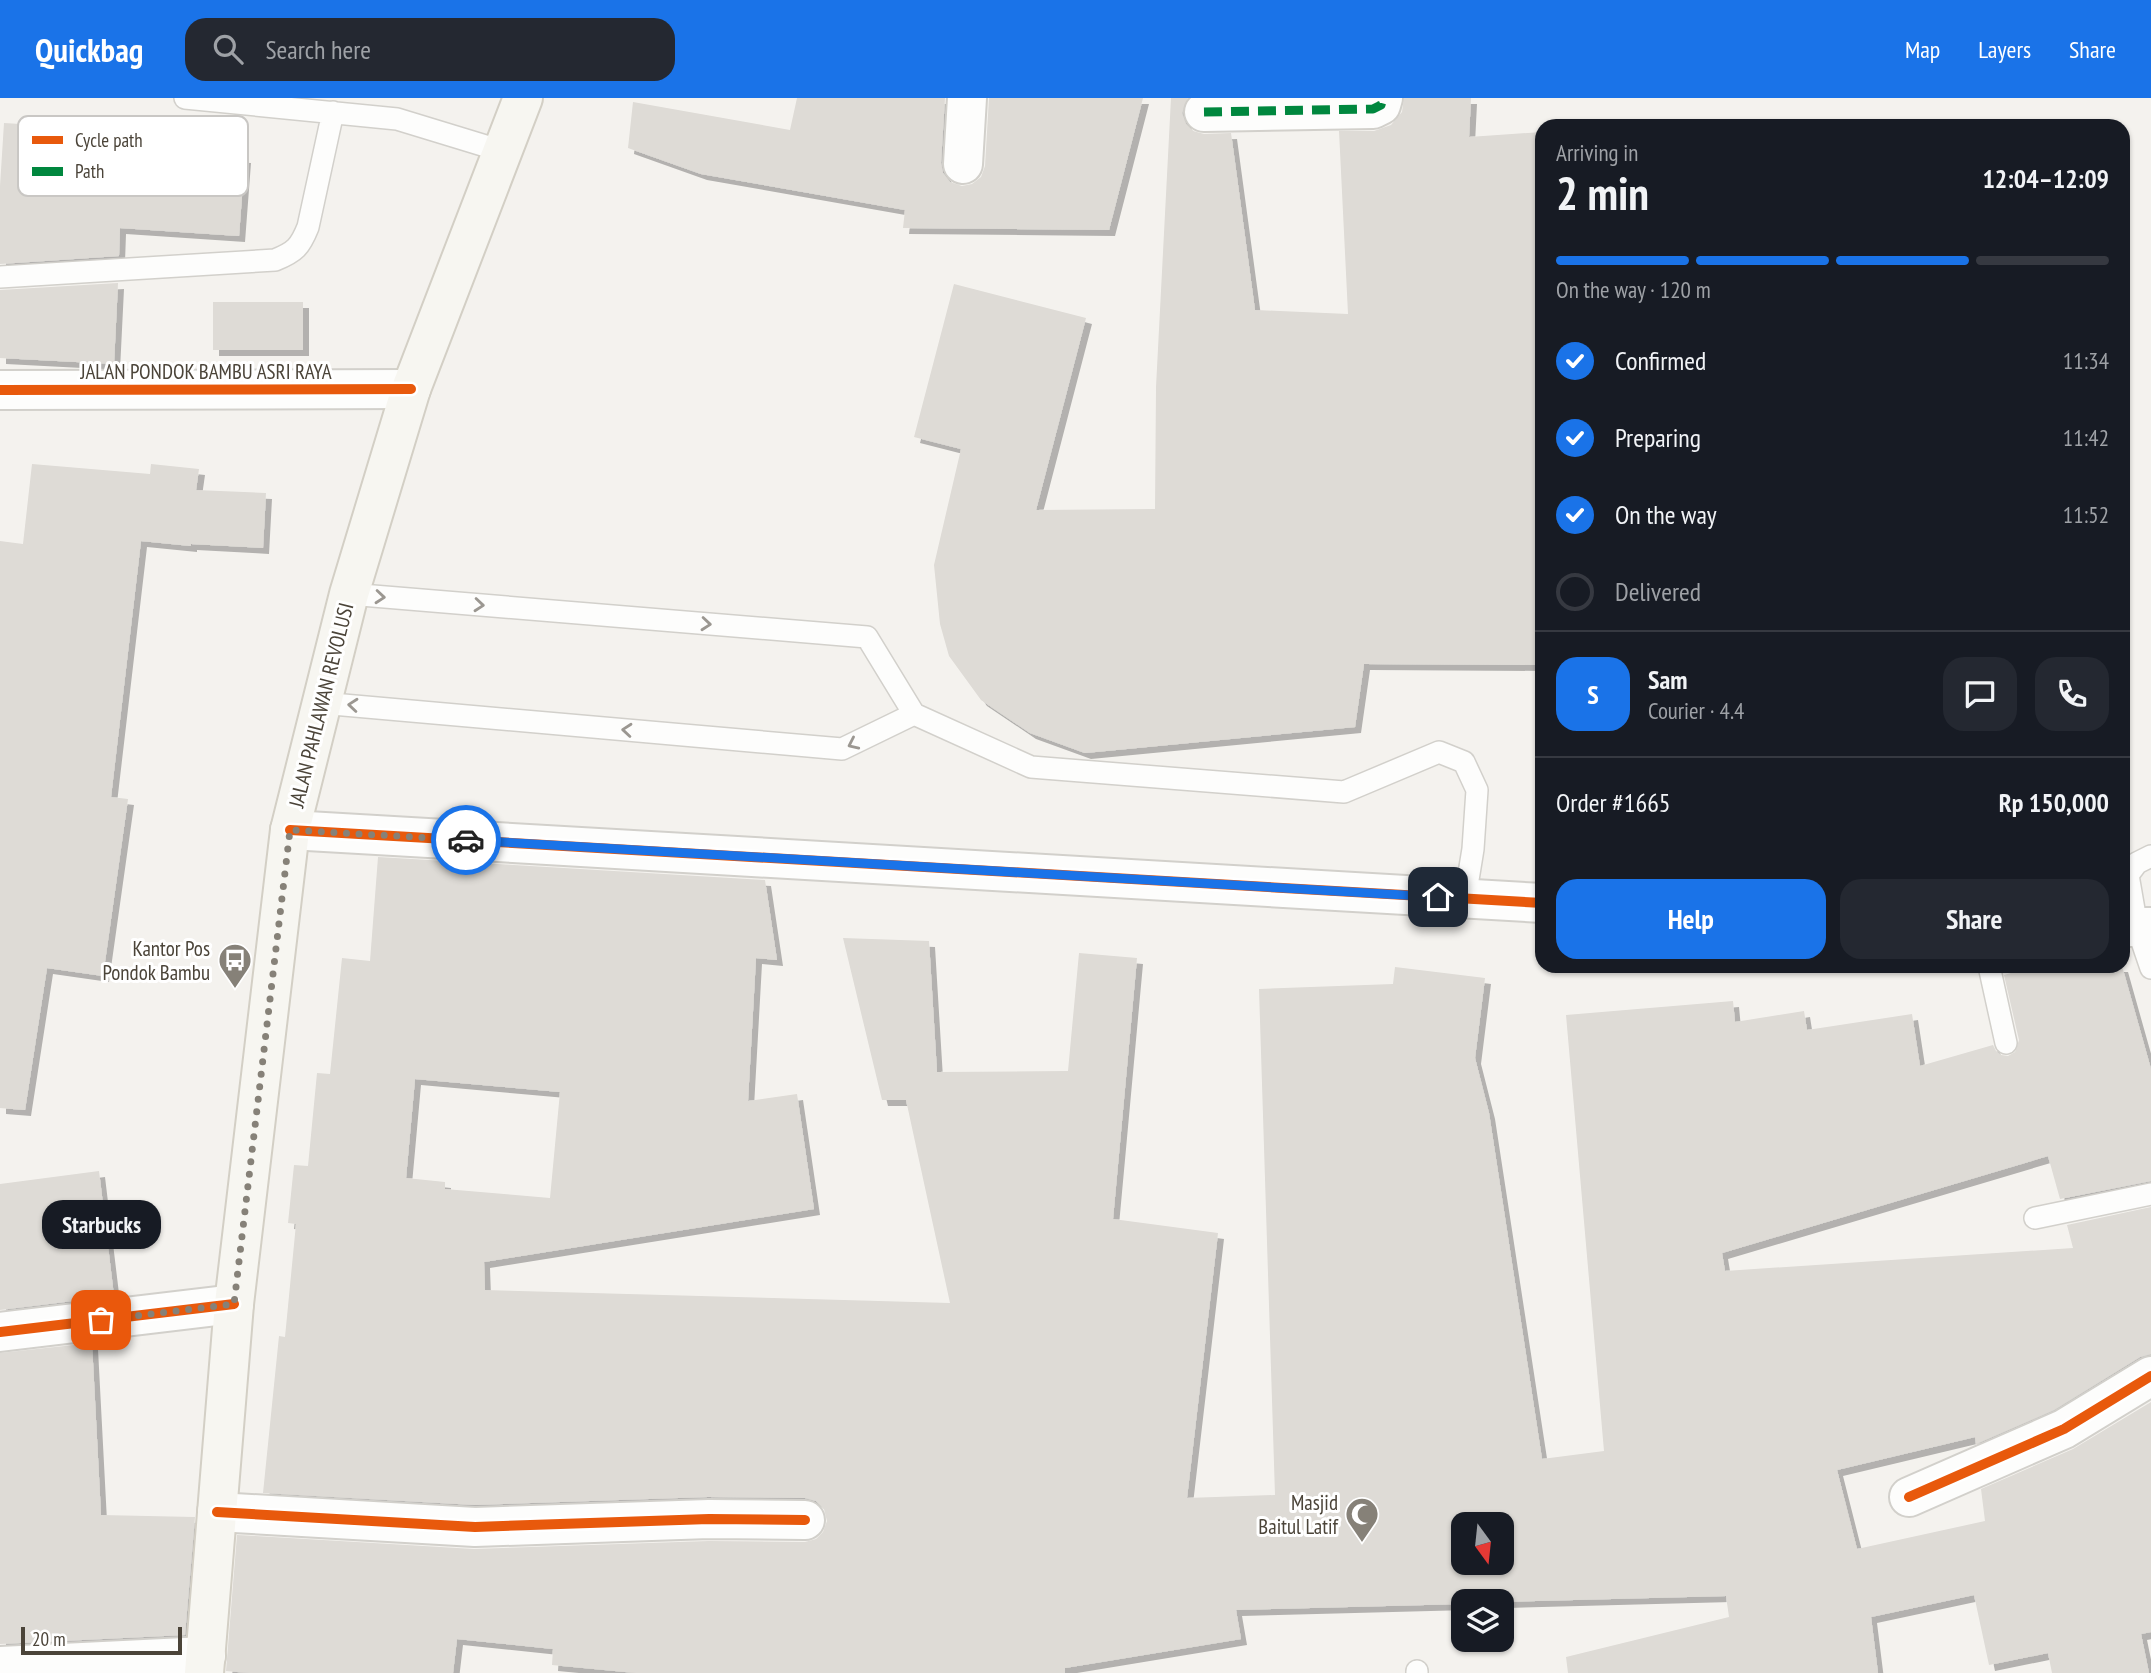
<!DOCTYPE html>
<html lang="en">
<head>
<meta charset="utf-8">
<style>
	body { margin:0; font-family:"PT Sans Narrow",sans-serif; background:#242831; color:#f1f3f6; height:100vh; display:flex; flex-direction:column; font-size:26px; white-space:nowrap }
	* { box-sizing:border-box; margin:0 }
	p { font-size:23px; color:#9ea1a6 }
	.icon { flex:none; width:38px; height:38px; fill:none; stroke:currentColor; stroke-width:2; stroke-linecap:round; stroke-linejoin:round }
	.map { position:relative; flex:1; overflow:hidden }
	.drawer { position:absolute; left:1535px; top:21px; width:595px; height:854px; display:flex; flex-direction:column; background:#171b24; border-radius:21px; box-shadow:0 2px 5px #0004 }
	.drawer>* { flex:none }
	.needle { width:46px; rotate:165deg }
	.fabs { position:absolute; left:1451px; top:1414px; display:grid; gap:14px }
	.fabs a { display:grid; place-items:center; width:63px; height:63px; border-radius:14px; background:#171b24; box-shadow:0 2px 5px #0004; font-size:35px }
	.scale { position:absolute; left:21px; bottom:18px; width:161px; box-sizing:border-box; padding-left:7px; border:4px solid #4b4439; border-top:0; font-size:19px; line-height:24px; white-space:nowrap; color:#4b4439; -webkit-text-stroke:5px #fff; paint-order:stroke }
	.pin { position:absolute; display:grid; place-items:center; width:60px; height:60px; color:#fff; margin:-30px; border-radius:14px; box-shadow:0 4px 10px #0006 }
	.courier { position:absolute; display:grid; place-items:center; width:70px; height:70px; margin:-35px; border:5px solid #1a73e8; border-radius:50%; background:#fff; color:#222; box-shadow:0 2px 9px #0007 }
	.bubble { position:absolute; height:49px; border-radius:21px; background:#171b24; box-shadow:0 2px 5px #0004; font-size:23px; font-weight:800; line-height:49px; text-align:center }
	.summary em { font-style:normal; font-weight:800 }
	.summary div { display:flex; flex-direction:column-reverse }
	.summary { display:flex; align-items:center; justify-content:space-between; height:119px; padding:0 21px }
	h1 { font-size:46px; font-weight:800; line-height:52px }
	.bar { display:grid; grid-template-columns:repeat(4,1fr); gap:10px 7px; align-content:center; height:84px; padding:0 21px }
	.bar i { height:9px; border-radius:5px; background:#363941 }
	.bar .active { background:#1a73e8 }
	.bar p { grid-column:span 4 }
	.line { display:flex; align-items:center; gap:18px; padding:0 21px; border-top:2px solid #363941 }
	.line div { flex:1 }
	.round { display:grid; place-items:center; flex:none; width:74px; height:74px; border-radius:21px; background:#242831 }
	ol { padding:0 21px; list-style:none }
	li { display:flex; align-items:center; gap:21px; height:77px }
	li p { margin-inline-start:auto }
	li .icon { padding:7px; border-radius:50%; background:#1a73e8; color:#fff; stroke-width:4 }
	li:last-child { color:#9ea1a6 }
	li i { width:38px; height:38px; border:4px solid #363941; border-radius:50% }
	.button { display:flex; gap:14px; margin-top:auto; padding:14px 21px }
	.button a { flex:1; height:80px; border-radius:21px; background:#1a73e8; color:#fff; font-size:28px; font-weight:800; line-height:80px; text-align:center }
	.button a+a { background:#242831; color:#f1f3f6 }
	header { display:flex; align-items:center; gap:42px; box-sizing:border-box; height:98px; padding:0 35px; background:#1a73e8; color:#fff }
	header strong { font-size:33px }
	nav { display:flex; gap:38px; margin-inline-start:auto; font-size:24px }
	.search { width:490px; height:63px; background:#242831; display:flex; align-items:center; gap:18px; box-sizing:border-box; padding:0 24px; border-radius:21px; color:#9ea1a6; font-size:26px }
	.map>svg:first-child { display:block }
</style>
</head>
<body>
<header>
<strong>Quickbag</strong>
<div class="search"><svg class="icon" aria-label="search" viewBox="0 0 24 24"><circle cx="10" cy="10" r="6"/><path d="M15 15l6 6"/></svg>Search here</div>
<nav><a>Map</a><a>Layers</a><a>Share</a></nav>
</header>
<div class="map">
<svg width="2151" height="1575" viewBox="0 0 2151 1575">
	<defs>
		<filter id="shadow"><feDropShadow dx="6" dy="6" stdDeviation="0" flood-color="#0004"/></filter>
	</defs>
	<rect width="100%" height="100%" fill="#f4f2ee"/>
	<path fill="#dedbd6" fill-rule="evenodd" filter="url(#shadow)" d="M797,0H945L941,65L943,75L950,84L962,88L972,86L981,79L985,68L989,0H1143L1109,132L903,130L905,112L701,76L628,50L633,4L790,32Z
		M1171,0H1188L1182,15L1186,26L1193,33L1204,36L1231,35L1255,212L1348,216L1339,33H1374L1391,27L1402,14L1404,0H1471L1469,39L1542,34V567L1364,566L1355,629L1085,655L1030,635L981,602L949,558L940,526L934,467L961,351L914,339L954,186L1086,220L1036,412L1155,411L1156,289Z
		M4,25L85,30V36L187,43L186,56L245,59L239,138L120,130L119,158L0,166V88Z
		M118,185L114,266L0,260V192Z
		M213,204H303V252H213Z
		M32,366L150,376L151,366L199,371L196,392L266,395L263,450L191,446V448L141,443L111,699L128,701L103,878L47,870L25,1012L0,1010V443L23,446Z
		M378,759L765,782L777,862L756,860L748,1003L797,996L814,1111L484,1164L485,1192L950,1205L906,1002H882L843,840L929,843L937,974L1068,973L1079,855L1137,860L1113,1121L1218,1135L1187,1400L1275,1397L1259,891L1393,886L1395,869L1485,880L1475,960L1489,1015L1542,1361L1604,1353L1566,917L1733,903L1735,924L1804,913L1807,932L1912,916L1920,968L1993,947L1996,953L2001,957L2008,958L2015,954L2019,942L2004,877L2036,868H2122L2151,971V1083L2060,1101L2048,1058L1722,1155L1725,1173L2073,1150L2067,1127L2151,1109V1256L2140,1259L2054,1312L1976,1346L1975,1339L1837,1372L1857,1451L1985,1423L1981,1391L2073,1351L2151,1304V1534L2141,1536L2149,1575H2052L2048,1555L1989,1567L1974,1497L1871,1519L1878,1575H1568L1566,1559L1729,1519L1726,1498L1502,1504L1463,1503V1506L1236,1512L1241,1541L1065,1570V1575H636L552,1567L553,1551L457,1541L453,1575H249L226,1573L237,1437L474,1451L709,1443L805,1444L816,1441L823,1434L827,1423L824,1411L816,1403L805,1400L708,1399L475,1407L263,1395L279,1238L285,1239L296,1126L288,1125L294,1067L308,1068L317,975L330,976L342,860L370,863ZM415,981L560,994L550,1100L445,1091V1084L406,1080ZM1463,1426H1502V1465H1463Z
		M99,1073L114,1198L0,1212V1086Z
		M92,1245L101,1417L195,1419L185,1537L0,1546V1255Z"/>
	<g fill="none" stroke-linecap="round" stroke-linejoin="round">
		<defs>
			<path id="lane" d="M185,0L397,21L502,53
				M0,179L275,162C295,154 300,149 308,129L333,14
				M349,496L867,539L914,616L1031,669L1344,694L1439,654L1464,664L1477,692L1473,751L1465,800
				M321,605L842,651L914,616
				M2151,758L2137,765L2128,777L2137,829L2151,870
				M1989,868L2006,945
				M2035,1120L2151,1096
				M1417,1573V1575"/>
			<path id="street" d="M1204,14L1373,11L1381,7L1383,0
				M963,66L967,0
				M0,292L411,291
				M290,732L1542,805
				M2123,829H2151
				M0,1234L234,1206
				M1909,1399L2064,1331L2151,1278
				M217,1414L475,1429L709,1421L805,1422
				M0,1568L206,1558"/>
			<path id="secondary" d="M204,1575L234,1206L290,732L349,496L411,291L523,0"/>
		</defs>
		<use href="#lane" stroke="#d2d0cb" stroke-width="24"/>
		<use href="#street" stroke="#d2d0cb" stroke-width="42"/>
		<use href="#secondary" stroke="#d3cfc5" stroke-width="42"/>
		<use href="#lane" stroke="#fdfdfc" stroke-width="21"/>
		<use href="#street" stroke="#fdfdfc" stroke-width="38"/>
		<use href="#secondary" stroke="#f7f6f1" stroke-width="38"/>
		<path stroke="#00873e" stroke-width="9" stroke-dasharray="18 9" stroke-linecap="butt" d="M1204,14L1373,11L1381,7L1383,0"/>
		<defs>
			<path id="cycleway" d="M0,292L411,291
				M290,732L1542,805
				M0,1234L234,1206
				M1909,1399L2064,1331L2151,1278
				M217,1414L475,1429L709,1421L805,1422"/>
		</defs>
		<use href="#cycleway" stroke="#fff" stroke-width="15"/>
		<use href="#cycleway" stroke="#e8590c" stroke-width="10"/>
	</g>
	<defs><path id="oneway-chevron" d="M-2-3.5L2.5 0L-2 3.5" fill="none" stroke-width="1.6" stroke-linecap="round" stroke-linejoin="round" transform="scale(1.75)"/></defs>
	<g stroke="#9b9791">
		<use href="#oneway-chevron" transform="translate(380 499) rotate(5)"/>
		<use href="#oneway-chevron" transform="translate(479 507) rotate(5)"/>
		<use href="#oneway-chevron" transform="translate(706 526) rotate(5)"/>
		<use href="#oneway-chevron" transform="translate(353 607) rotate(-175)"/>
		<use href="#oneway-chevron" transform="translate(627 632) rotate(-175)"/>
		<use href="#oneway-chevron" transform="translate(853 646) rotate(155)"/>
	</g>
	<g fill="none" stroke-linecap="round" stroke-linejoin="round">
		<path stroke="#868178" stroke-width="7" stroke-dasharray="0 12.6" d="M101,1222L234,1206L290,732L466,742"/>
		<path stroke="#1a73e8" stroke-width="9" d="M466,742L1438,799"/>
	</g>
	<defs>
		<symbol id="bus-pin" viewBox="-11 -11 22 30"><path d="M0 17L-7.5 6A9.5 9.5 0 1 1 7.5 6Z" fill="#868178" stroke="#fff"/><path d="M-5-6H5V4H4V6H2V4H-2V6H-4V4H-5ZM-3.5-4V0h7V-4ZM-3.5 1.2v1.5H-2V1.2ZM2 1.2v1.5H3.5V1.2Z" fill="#fff"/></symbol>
		<symbol id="mosque-pin" viewBox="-11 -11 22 30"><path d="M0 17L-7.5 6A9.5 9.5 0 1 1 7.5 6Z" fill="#868178" stroke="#fff"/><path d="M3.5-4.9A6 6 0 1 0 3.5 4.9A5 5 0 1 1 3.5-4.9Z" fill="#fff"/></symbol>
	</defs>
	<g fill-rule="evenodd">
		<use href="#bus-pin" x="216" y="843" width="38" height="52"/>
		<use href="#mosque-pin" x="1343" y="1397" width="38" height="52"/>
	</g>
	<g text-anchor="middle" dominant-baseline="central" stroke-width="6" stroke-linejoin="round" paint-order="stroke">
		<g font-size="21" fill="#4b4439" stroke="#fff">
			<text x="206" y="273">JALAN PONDOK BAMBU ASRI RAYA</text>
			<text transform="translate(321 607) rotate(-76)">JALAN PAHLAWAN REVOLUSI</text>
		</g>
		<g font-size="21" fill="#4b4439" stroke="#fff" text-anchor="end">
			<text x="210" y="850">Kantor Pos<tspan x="210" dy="24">Pondok Bambu</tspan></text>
			<text x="1338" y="1404">Masjid<tspan x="1338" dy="24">Baitul Latif</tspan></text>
		</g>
	</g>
	<rect x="18" y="18" width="230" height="80" rx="10" fill="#fff" stroke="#c9c7c4" stroke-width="2"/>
	<rect x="32" y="38" width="31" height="8" fill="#e8590c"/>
	<rect x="32" y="69" width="31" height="9" fill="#00873e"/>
	<g font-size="19" fill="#4b4439">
		<text x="75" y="49">Cycle path</text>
		<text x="75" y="80">Path</text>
	</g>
</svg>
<div class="fabs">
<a><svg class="needle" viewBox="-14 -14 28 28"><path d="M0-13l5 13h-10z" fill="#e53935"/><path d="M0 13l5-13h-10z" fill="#9ea1a6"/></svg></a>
<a><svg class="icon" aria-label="layers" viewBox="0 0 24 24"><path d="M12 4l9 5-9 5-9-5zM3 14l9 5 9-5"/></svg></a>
</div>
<div class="scale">20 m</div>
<div class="pin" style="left:101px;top:1222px;background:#ea580c"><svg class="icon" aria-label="bag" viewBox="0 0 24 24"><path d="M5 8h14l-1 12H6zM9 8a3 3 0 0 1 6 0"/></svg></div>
<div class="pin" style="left:1438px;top:799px;background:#1f2937"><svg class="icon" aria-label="home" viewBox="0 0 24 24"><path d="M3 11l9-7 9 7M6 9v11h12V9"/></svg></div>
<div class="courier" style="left:466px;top:742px"><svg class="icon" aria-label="car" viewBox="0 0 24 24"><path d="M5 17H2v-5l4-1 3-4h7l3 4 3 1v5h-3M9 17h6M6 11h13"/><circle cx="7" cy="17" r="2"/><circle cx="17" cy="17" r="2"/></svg></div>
<div class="bubble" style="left:42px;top:1102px;width:119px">Starbucks</div>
<section class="drawer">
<div class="summary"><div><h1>2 min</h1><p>Arriving in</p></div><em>12:04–12:09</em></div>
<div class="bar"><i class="active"></i><i class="active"></i><i class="active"></i><i></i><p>On the way · 120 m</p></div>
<ol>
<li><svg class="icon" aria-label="check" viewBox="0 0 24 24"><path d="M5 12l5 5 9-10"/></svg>Confirmed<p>11:34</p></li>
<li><svg class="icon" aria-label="check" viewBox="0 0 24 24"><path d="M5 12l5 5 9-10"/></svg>Preparing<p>11:42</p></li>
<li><svg class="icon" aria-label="check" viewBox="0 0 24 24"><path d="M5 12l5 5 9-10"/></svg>On the way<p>11:52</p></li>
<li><i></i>Delivered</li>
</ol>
<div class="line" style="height:126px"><b class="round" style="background:#1a73e8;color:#fff">S</b><div><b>Sam</b><p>Courier · 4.4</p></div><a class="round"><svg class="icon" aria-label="chat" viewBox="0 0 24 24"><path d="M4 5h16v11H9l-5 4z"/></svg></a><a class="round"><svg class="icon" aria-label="phone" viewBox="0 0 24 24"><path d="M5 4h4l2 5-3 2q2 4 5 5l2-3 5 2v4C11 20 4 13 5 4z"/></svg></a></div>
<div class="line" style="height:91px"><div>Order #1665</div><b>Rp 150,000</b></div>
<div class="button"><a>Help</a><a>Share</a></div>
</section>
</div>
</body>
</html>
